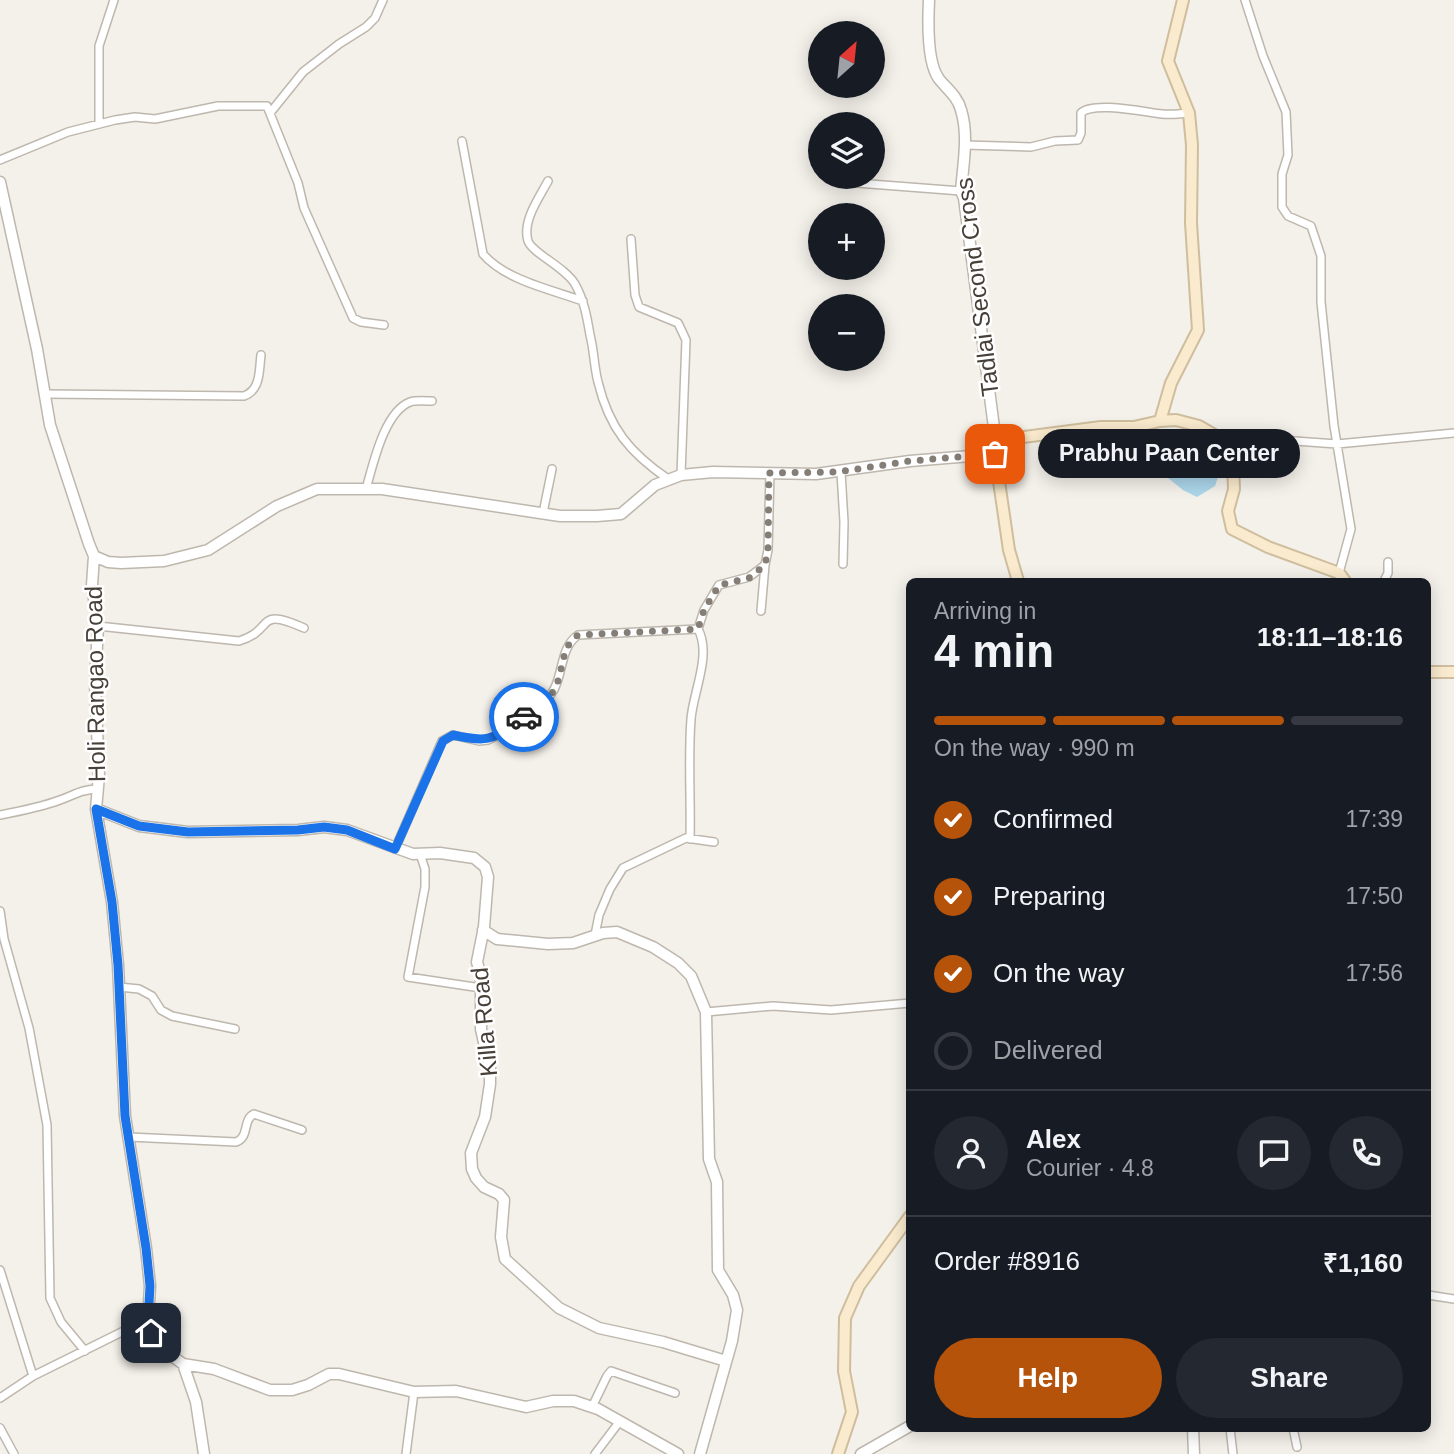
<!DOCTYPE html>
<html lang="en">
<head>
<meta charset="utf-8">
<style>
	body { margin:0; font-family:Arial,sans-serif; background:#242831; color:#f1f3f6; height:100vh; display:flex; flex-direction:column; font-size:26px; white-space:nowrap }
	* { box-sizing:border-box; margin:0 }
	p { font-size:23px; color:#9ea1a6 }
	.icon { flex:none; width:38px; height:38px; fill:none; stroke:currentColor; stroke-width:2; stroke-linecap:round; stroke-linejoin:round }
	.map { position:relative; flex:1; overflow:hidden }
	.sheet { position:absolute; left:906px; top:578px; width:525px; height:854px; display:flex; flex-direction:column; background:#171b24; border-radius:10px; box-shadow:0 4px 18px #0003 }
	.sheet>* { flex:none }
	.needle { width:46px; rotate:27deg }
	.controls { position:absolute; left:808px; top:21px; display:grid; gap:14px }
	.controls a { display:grid; place-items:center; width:77px; height:77px; border-radius:50%; background:#171b24; box-shadow:0 4px 18px #0003; font-size:35px }
	.pin { position:absolute; display:grid; place-items:center; width:60px; height:60px; color:#fff; margin:-30px; border-radius:14px; box-shadow:0 4px 10px #0006 }
	.courier { position:absolute; display:grid; place-items:center; width:70px; height:70px; margin:-35px; border:5px solid #1a73e8; border-radius:50%; background:#fff; color:#222; box-shadow:0 2px 9px #0007 }
	.bubble { position:absolute; height:49px; border-radius:24px; background:#171b24; box-shadow:0 4px 18px #0003; font-size:23px; font-weight:700; line-height:49px; text-align:center }
	.headline em { font-style:normal; font-weight:700 }
	.headline div { display:flex; flex-direction:column-reverse }
	.headline { display:flex; align-items:center; justify-content:space-between; height:119px; padding:0 28px }
	h1 { font-size:46px; font-weight:700; line-height:52px }
	.bar { display:grid; grid-template-columns:repeat(4,1fr); gap:10px 7px; align-content:center; height:84px; padding:0 28px }
	.bar i { height:9px; border-radius:5px; background:#363941 }
	.bar .selected { background:#b45309 }
	.bar p { grid-column:span 4 }
	.line { display:flex; align-items:center; gap:18px; padding:0 28px; border-top:2px solid #363941 }
	.line div { flex:1 }
	.round { display:grid; place-items:center; flex:none; width:74px; height:74px; border-radius:37px; background:#242831 }
	ol { padding:0 28px; list-style:none }
	li { display:flex; align-items:center; gap:21px; height:77px }
	li p { margin-inline-start:auto }
	li .icon { padding:7px; border-radius:50%; background:#b45309; color:#fff; stroke-width:4 }
	li:last-child { color:#9ea1a6 }
	li i { width:38px; height:38px; border:4px solid #363941; border-radius:50% }
	.button { display:flex; gap:14px; margin-top:auto; padding:14px 28px }
	.button a { flex:1; height:80px; border-radius:42px; background:#b45309; color:#fff; font-size:28px; font-weight:700; line-height:80px; text-align:center }
	.button a+a { background:#242831; color:#f1f3f6 }
	.map>svg:first-child { display:block }
</style>
</head>
<body>
<div class="map">
<svg width="1454" height="1454" viewBox="0 0 1454 1454">
	<rect width="100%" height="100%" fill="#f4f0ea"/>
	<path fill="#acd6ea" d="M1191,431C1225,443 1226,456 1215,486L1197,497L1183,490L1168,478L1176,434Z"/>
	<g fill="none" stroke-linecap="round" stroke-linejoin="round">
		<defs>
			<path id="minor" d="M1245,0L1263,56L1286,112L1288,155L1282,174V207L1288,216L1311,226L1321,256V302L1334,426L1351,529L1339,573
				M270,113L303,72L339,44L366,27L375,18L383,0
				M99,124V46L114,0
				M462,141L483,254C505,280 552,290 583,301
				M964,145L1031,147L1055,141L1078,140L1081,133V113C1093,101 1144,112 1162,114C1171,115 1180,114 1189,113
				M0,160L68,132L115,120L135,117L155,119L218,106H267L298,183L304,208L353,318L361,322L384,325
				M548,181C539,198 522,221 528,241C532,253 565,267 575,284C584,300 587,317 590,335C594,350 594,367 598,382C609,428 630,453 668,479
				M857,183L961,191
				M631,239L635,295L639,307L678,323L686,340L681,475
				M46,394L244,396C261,390 259,370 261,355
				M1223,440L1251,438L1337,444L1454,433
				M841,472L844,522L843,564
				M366,489C373,465 384,412 410,402C416,400 426,401 432,401
				M543,513L552,469
				M1384,581L1388,573V562
				M761,611L765,565
				M98,626L239,641C276,630 254,606 304,628
				M0,815C21,811 41,807 60,800C77,794 79,790 98,789
				M690,839C691,799 688,758 691,719C693,692 712,655 698,629L704,610L719,585L749,577L765,565L768,550L770,473
				M395,849L442,741L453,735L479,741L488,740C508,731 549,705 556,685C563,668 562,646 578,635L698,629
				M420,854L425,869V887L408,977L481,988
				M0,911L4,939L29,1028L47,1125L50,1298L61,1322L85,1351
				M595,935L599,915L610,889L623,868L686,838L714,842
				M119,987L139,989L152,996L161,1010L172,1016L235,1029
				M706,1012L773,1006L831,1010L910,1003
				M129,1137L236,1142C250,1137 242,1120 254,1114L302,1130
				M0,1270L33,1376
				M1428,1295L1454,1299
				M0,1398L33,1376L148,1319
				M592,1407L607,1376L611,1371L675,1393
				M0,1428L14,1454
				M1230,1428L1233,1454
				M1293,1428L1297,1447
				M406,1454L414,1392
				M595,1454L620,1421"/>
			<path id="tertiary" d="M929,0C928,20 927,63 939,79C947,89 958,97 961,110C969,135 963,165 961,191L964,198L996,443
				M0,182L37,349L50,425L89,544L94,556L108,562L121,563L164,561L208,550L277,506L317,489H382L560,516H597L621,514L655,485L681,475L713,472L816,474L910,461L995,454
				M94,556L92,585L98,626L95,682L99,776L96,809L112,902L118,965L125,1116L146,1248L150,1286L148,1319L151,1333L161,1348L183,1364L214,1369L270,1390H292L308,1385L329,1374H339L414,1392L456,1391L526,1407L553,1401H574L598,1409L678,1454
				M96,809L139,826L188,832L298,830L324,827L347,830L413,854L440,853L474,858L485,867L488,877L484,927L477,962L481,977V1029L490,1069V1084L485,1117L471,1153L472,1169L476,1178L484,1187L499,1194L504,1200L501,1237L505,1259L559,1308L599,1328L663,1342L726,1361
				M483,930L497,939L548,944L573,943L603,933L617,932L653,947L678,963L691,976L706,1012L709,1159L717,1182L718,1270L733,1295L737,1310L732,1341L700,1454
				M183,1364L196,1402L204,1454
				M1193,1428L1194,1454
				M861,1454L910,1426"/>
			<path id="secondary" d="M1160,421L1171,383L1198,330L1191,223L1192,145L1189,113L1168,61L1183,0
				M1018,581L1009,550L995,454L996,443L1008,439L1101,427H1134L1160,421L1176,420L1199,426L1223,440L1233,466L1234,489L1228,511L1232,529L1268,547L1339,573L1345,581
				M1428,672H1454
				M838,1454L852,1412L844,1371L845,1318L859,1286L910,1216"/>
		</defs>
		<use href="#minor" stroke="#beb7ad" stroke-width="10"/>
		<use href="#tertiary" stroke="#beb7ad" stroke-width="13"/>
		<use href="#secondary" stroke="#cfbe9e" stroke-width="14"/>
		<use href="#minor" stroke="#fff" stroke-width="7"/>
		<use href="#tertiary" stroke="#fff" stroke-width="10"/>
		<use href="#secondary" stroke="#faebce" stroke-width="10"/>
	</g>
	<g fill="none" stroke-linecap="round" stroke-linejoin="round">
		<path stroke="#847e77" stroke-width="7" stroke-dasharray="0 12.6" d="M524,717C536,708 550,700 556,686C564,668 561,646 578,635L698,629L704,610L719,585L749,578L765,565L768,550L769,473L838,472L910,461L995,454"/>
		<path stroke="#1a73e8" stroke-width="9" d="M151,1333L148,1320L150,1286L146,1248L125,1116L118,965L112,902L96,809L139,826L188,832L298,830L324,827L347,830L395,849L443,741L453,735C492,744 493,738 524,717"/>
	</g>
	<g text-anchor="middle" dominant-baseline="central" stroke-width="5" stroke-linejoin="round" paint-order="stroke">
		<g font-size="24" fill="#474039" stroke="#fff">
			<text transform="translate(977 287) rotate(-97)">Tadlai Second Cross</text>
			<text transform="translate(95 684) rotate(-91)">Holi Rangao Road</text>
			<text transform="translate(484 1022) rotate(-95)">Killa Road</text>
		</g>
	</g>
</svg>
<div class="controls">
<a><svg class="needle" viewBox="-14 -14 28 28"><path d="M0-13l5 13h-10z" fill="#e53935"/><path d="M0 13l5-13h-10z" fill="#9ea1a6"/></svg></a>
<a><svg class="icon" aria-label="layers" viewBox="0 0 24 24"><path d="M12 4l9 5-9 5-9-5zM3 14l9 5 9-5"/></svg></a>
<a>+</a>
<a>−</a>
</div>
<div class="pin" style="left:995px;top:454px;background:#ea580c"><svg class="icon" aria-label="bag" viewBox="0 0 24 24"><path d="M5 8h14l-1 12H6zM9 8a3 3 0 0 1 6 0"/></svg></div>
<div class="pin" style="left:151px;top:1333px;background:#1f2937"><svg class="icon" aria-label="home" viewBox="0 0 24 24"><path d="M3 11l9-7 9 7M6 9v11h12V9"/></svg></div>
<div class="courier" style="left:524px;top:717px"><svg class="icon" aria-label="car" viewBox="0 0 24 24"><path d="M5 17H2v-5l4-1 3-4h7l3 4 3 1v5h-3M9 17h6M6 11h13"/><circle cx="7" cy="17" r="2"/><circle cx="17" cy="17" r="2"/></svg></div>
<div class="bubble" style="left:1038px;top:429px;width:262px">Prabhu Paan Center</div>
<section class="sheet">
<div class="headline"><div><h1>4 min</h1><p>Arriving in</p></div><em>18:11–18:16</em></div>
<div class="bar"><i class="selected"></i><i class="selected"></i><i class="selected"></i><i></i><p>On the way · 990 m</p></div>
<ol>
<li><svg class="icon" aria-label="check" viewBox="0 0 24 24"><path d="M5 12l5 5 9-10"/></svg>Confirmed<p>17:39</p></li>
<li><svg class="icon" aria-label="check" viewBox="0 0 24 24"><path d="M5 12l5 5 9-10"/></svg>Preparing<p>17:50</p></li>
<li><svg class="icon" aria-label="check" viewBox="0 0 24 24"><path d="M5 12l5 5 9-10"/></svg>On the way<p>17:56</p></li>
<li><i></i>Delivered</li>
</ol>
<div class="line" style="height:126px"><a class="round"><svg class="icon" aria-label="person" viewBox="0 0 24 24"><circle cx="12" cy="8" r="4"/><path d="M4 21q1-7 8-7t8 7"/></svg></a><div><b>Alex</b><p>Courier · 4.8</p></div><a class="round"><svg class="icon" aria-label="chat" viewBox="0 0 24 24"><path d="M4 5h16v11H9l-5 4z"/></svg></a><a class="round"><svg class="icon" aria-label="phone" viewBox="0 0 24 24"><path d="M5 4h4l2 5-3 2q2 4 5 5l2-3 5 2v4C11 20 4 13 5 4z"/></svg></a></div>
<div class="line" style="height:91px"><div>Order #8916</div><b>₹1,160</b></div>
<div class="button"><a>Help</a><a>Share</a></div>
</section>
</div>
</body>
</html>
